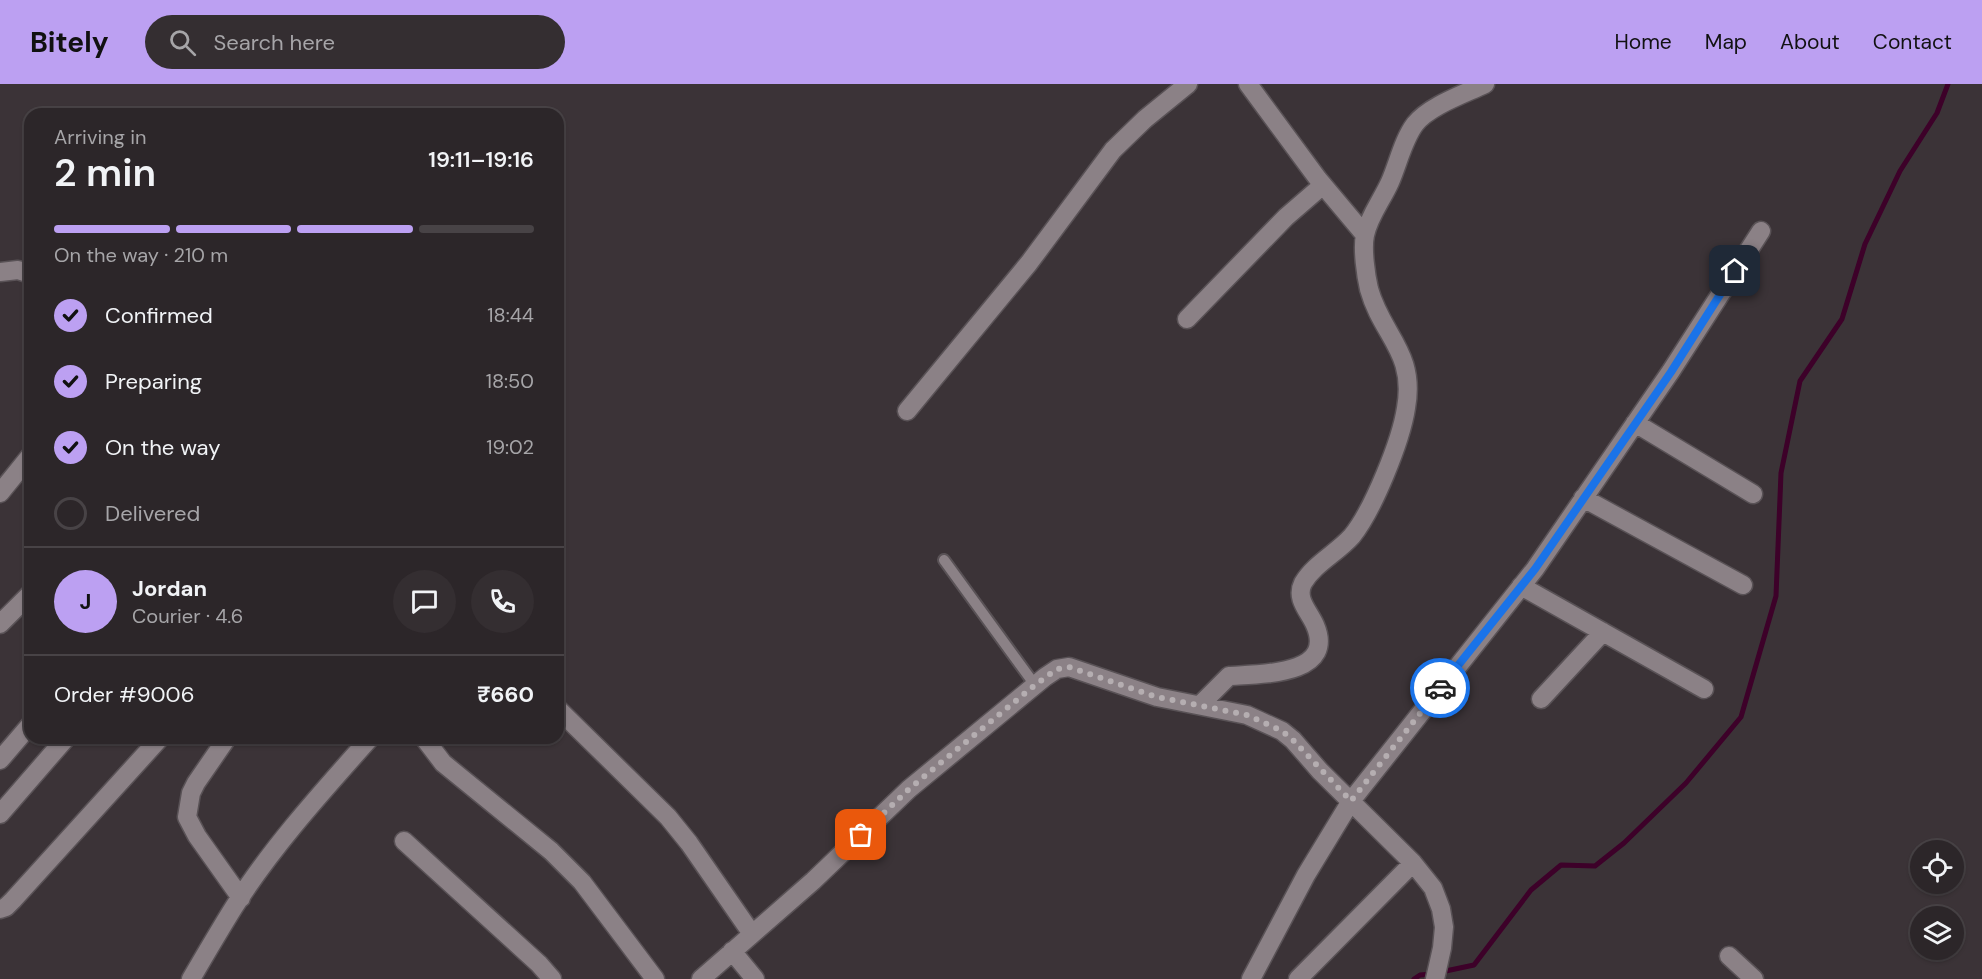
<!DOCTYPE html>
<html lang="en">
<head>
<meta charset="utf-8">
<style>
	body { margin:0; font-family:"DM Sans",sans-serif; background:#342e31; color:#f1f3f6; height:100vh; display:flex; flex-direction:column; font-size:22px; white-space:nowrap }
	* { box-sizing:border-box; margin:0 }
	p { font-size:20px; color:#a6a5a8 }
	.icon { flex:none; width:33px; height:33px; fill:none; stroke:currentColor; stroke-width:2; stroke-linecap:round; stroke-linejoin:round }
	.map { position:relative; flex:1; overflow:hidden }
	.sheet { position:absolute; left:24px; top:24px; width:540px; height:636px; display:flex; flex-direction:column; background:#2c2629; border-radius:18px; box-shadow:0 2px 4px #0004,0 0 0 2px #484346 }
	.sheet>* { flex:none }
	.fabs { position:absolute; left:1910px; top:756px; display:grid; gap:12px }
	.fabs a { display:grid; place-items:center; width:54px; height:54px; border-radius:50%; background:#2c2629; box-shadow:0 2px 4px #0004,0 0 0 2px #484346; font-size:30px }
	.pin { position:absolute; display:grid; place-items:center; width:51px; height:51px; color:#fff; margin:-26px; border-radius:12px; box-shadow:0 3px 9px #0006 }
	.courier { position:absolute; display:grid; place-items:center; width:60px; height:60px; margin:-30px; border:4px solid #1a73e8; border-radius:50%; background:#fff; color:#222; box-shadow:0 2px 8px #0007 }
	.head em { font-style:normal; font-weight:600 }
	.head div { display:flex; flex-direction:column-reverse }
	.head { display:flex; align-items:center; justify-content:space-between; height:102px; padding:0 30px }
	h1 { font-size:39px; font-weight:600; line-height:45px }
	.bar { display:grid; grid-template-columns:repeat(4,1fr); gap:9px 6px; align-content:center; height:72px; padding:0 30px }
	.bar i { height:8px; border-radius:4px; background:#484346 }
	.bar .current { background:#bca0f2 }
	.bar p { grid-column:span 4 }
	.line { display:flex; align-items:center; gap:15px; padding:0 30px; border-top:2px solid #484346 }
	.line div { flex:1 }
	.round { display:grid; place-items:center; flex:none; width:63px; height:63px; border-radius:32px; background:#342e31 }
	ol { padding:0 30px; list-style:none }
	li { display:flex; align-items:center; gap:18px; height:66px }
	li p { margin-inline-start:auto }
	li .icon { padding:6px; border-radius:50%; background:#bca0f2; color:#111; stroke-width:4 }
	li:last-child { color:#a6a5a8 }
	li i { width:33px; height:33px; border:3px solid #484346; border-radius:50% }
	header { display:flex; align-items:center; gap:36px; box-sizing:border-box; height:84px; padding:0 30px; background:#bca0f2; color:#111 }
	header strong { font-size:28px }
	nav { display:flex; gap:33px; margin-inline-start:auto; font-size:21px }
	.search { width:420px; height:54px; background:#342e31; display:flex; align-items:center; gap:15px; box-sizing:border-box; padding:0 21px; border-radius:33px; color:#a6a5a8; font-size:22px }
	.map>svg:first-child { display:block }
</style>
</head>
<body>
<header>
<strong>Bitely</strong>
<div class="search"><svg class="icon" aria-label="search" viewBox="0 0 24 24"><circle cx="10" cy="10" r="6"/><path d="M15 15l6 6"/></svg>Search here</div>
<nav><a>Home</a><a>Map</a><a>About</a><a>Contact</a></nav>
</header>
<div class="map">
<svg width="1982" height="895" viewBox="0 0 1982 895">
	<rect width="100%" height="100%" fill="#3b3337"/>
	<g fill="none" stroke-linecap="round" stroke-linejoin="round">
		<path stroke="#3d0129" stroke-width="5" d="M1441,888L1474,881L1531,806L1561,781L1595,782L1624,759L1686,699L1741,633L1776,512L1781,389L1800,297L1842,235L1865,160L1900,87L1937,29L1948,0
			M1414,895L1420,891L1432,890"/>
		<defs>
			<path id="service" d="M944,476L1035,601"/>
			<path id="minor" d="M1248,0L1318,95L1365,151
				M0,188L18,186L30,190
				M1187,235L1286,133L1323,101
				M907,327L1029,179L1113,66L1145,35L1188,0
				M1635,339L1753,410
				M0,409L30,372
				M1583,414L1743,501
				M1521,502L1704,605
				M0,540L30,510
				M1541,615L1603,548
				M1200,621L1229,592C1259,590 1337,592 1315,541C1309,527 1295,515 1303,499C1314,480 1337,469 1352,452C1373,426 1401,357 1406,324C1416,268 1382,252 1369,205C1366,192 1362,165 1365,151C1369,132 1382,116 1390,98C1398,80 1403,56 1415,40C1429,22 1464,10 1485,0
				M558,625L668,733L689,759L752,850
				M227,654L196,699L191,709L187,733L197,752L241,814
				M424,654L443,679L551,767L582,798L655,895
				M0,676L30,641
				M0,730L66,654
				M404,757L539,880L552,895
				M0,825L6,823L13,816L160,654
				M732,867L755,895
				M1729,872L1754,895
				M191,895C205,871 219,847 234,823C272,763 322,708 370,654
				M701,895L813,797L909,705L1045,593L1057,585L1069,583L1157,613L1247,631L1282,647L1293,656L1320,687L1413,779L1433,804L1441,825L1444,843L1442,864L1435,895
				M1251,895L1306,791L1351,717L1535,485L1671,287L1761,147
				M1298,895L1413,779"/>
		</defs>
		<use href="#service" stroke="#595256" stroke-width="14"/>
		<use href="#minor" stroke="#595256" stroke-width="21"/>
		<use href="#service" stroke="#8b8186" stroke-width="10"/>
		<use href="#minor" stroke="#8b8186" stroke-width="18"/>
	</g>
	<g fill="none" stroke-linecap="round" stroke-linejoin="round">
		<path stroke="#b5aeb1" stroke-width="6" stroke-dasharray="0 10.8" d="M861,751L909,705L1035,601L1057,585L1069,583L1157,613L1247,631L1282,647L1293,656L1351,717L1440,604"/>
		<path stroke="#1a73e8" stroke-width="8" d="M1440,604L1535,485L1671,288L1735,187"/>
	</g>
</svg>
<div class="fabs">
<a><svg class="icon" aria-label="locate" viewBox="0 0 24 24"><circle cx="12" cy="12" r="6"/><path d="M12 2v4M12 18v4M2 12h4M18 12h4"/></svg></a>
<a><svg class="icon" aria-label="layers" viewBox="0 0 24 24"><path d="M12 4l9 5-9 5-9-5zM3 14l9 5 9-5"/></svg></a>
</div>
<div class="pin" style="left:861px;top:751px;background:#ea580c"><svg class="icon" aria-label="bag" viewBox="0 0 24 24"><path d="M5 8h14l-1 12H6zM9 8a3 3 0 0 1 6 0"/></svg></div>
<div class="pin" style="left:1735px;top:187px;background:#1f2937"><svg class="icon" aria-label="home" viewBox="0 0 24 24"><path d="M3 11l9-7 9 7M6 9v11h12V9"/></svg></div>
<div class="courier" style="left:1440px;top:604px"><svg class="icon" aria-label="car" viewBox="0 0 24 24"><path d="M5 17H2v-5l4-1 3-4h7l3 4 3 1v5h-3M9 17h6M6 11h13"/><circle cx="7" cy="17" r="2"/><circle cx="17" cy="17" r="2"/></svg></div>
<section class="sheet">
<div class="head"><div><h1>2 min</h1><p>Arriving in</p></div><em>19:11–19:16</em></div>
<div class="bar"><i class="current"></i><i class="current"></i><i class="current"></i><i></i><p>On the way · 210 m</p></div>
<ol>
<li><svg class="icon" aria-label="check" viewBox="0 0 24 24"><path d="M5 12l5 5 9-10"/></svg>Confirmed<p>18:44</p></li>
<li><svg class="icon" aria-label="check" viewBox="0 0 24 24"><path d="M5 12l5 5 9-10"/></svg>Preparing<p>18:50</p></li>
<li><svg class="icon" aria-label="check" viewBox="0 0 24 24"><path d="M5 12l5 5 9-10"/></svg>On the way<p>19:02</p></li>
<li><i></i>Delivered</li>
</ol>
<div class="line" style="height:108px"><b class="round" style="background:#bca0f2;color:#111">J</b><div><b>Jordan</b><p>Courier · 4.6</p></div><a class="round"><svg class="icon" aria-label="chat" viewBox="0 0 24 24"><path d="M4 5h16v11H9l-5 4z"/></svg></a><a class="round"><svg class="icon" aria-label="phone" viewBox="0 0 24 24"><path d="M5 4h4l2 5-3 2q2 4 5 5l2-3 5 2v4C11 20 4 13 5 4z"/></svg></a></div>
<div class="line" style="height:78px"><div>Order #9006</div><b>₹660</b></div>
</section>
</div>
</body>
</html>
